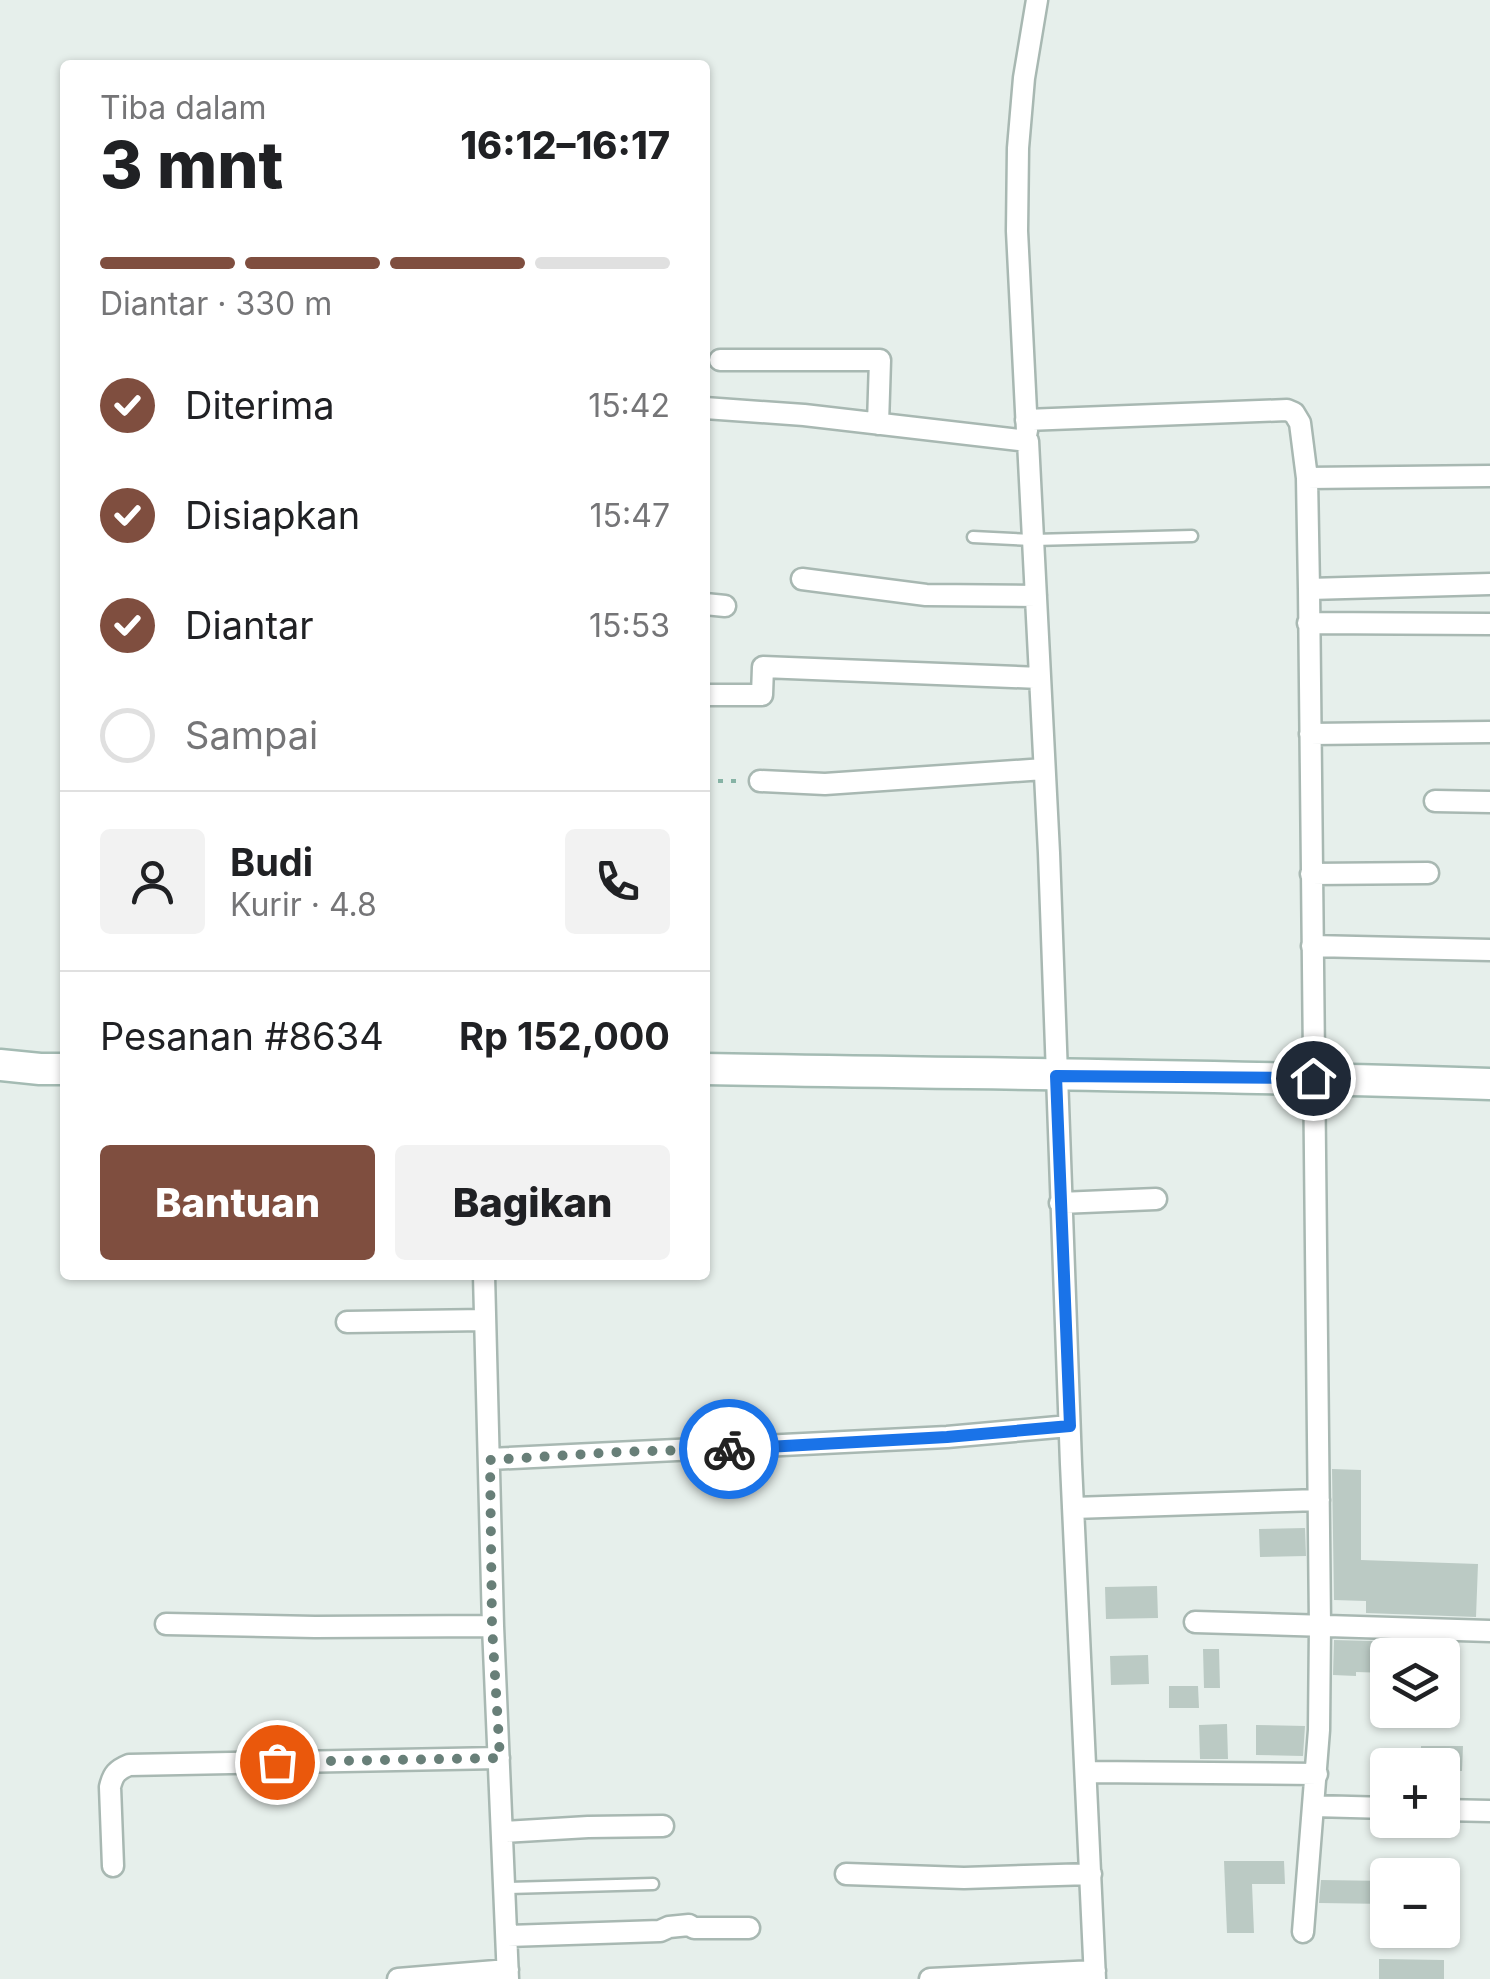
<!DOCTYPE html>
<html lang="id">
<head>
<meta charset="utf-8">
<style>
	body { margin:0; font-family:Inter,sans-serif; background:#f2f2f2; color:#202124; height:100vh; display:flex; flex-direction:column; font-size:38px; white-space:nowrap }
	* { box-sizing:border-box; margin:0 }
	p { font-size:32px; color:#757577 }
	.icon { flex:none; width:55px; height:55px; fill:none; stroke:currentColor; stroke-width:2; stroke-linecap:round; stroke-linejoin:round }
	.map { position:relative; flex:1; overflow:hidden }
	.side { position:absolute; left:60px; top:60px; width:650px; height:1220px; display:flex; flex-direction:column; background:#fff; border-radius:10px; box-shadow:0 2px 8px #0004 }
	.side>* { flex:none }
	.tools { position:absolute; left:1370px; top:1638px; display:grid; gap:20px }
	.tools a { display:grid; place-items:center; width:90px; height:90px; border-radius:10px; background:#fff; box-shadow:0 2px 8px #0004; font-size:50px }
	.pin { position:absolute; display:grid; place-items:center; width:85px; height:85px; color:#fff; margin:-42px; border:5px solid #fff; border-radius:50%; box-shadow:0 2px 10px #0007 }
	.courier { position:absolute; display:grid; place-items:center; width:100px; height:100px; margin:-50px; border:8px solid #1a73e8; border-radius:50%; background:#fff; color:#222; box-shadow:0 2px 12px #0007 }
	.headline em { font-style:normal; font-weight:800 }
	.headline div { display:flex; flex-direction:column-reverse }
	.headline { display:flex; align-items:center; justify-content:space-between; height:170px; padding:0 40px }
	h1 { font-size:65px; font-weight:800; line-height:75px }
	.bar { display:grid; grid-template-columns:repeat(4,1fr); gap:15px 10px; align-content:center; height:120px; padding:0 40px }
	.bar i { height:12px; border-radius:8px; background:#e0e0e0 }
	.bar .active { background:#7f4e3f }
	.bar p { grid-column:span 4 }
	.line { display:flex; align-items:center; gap:25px; padding:0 40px; border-top:2px solid #e0e0e0 }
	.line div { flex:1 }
	.round { display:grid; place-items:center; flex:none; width:105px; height:105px; border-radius:10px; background:#f2f2f2 }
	ol { padding:0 40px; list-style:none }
	li { display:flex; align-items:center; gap:30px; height:110px }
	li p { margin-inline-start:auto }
	li .icon { padding:10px; border-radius:50%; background:#7f4e3f; color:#fff; stroke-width:4 }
	li:last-child { color:#757577 }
	li i { width:55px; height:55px; border:5px solid #e0e0e0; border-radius:50% }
	.primary-button { display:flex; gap:20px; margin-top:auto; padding:20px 40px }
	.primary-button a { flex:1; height:115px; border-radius:10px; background:#7f4e3f; color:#fff; font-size:40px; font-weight:800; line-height:115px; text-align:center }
	.primary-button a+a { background:#f2f2f2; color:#202124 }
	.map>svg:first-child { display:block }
</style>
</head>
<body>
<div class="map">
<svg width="1490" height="1979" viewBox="0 0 1490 1979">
	<rect width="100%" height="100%" fill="#e6efeb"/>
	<path fill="#bbcac4" d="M1332,1469L1361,1470V1560L1478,1564L1476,1617L1366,1613V1601L1334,1600Z
		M1305,1528L1306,1556L1260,1557L1259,1529Z
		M1157,1586L1158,1618L1106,1619L1105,1587Z
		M1334,1640L1409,1642L1408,1655H1388V1673L1356,1672V1676L1333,1675Z
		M1203,1649H1219L1220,1688H1204Z
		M1148,1655L1149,1684L1111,1685L1110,1656Z
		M1169,1686H1198L1199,1708H1169Z
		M1227,1724L1228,1759H1200L1199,1725Z
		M1256,1725L1305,1726L1303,1756L1256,1755Z
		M1421,1746H1463L1462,1771H1442V1765H1421Z
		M1224,1861H1284L1285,1884H1252L1254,1933H1227Z
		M1321,1880L1388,1881V1904L1319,1903Z
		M1379,1959L1444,1960V1979H1379Z"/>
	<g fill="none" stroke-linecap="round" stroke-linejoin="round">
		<defs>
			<path id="lane" d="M973,537L1033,540L1192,536
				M505,1888L653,1884"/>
			<path id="street" d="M720,360H880L878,424
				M705,408L804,415L1028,441L1049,853L1071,1464L1095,1979
				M1026,420L1287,410L1294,413L1300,423L1307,478L1309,589L1320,1625L1319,1730L1303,1932
				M1027,431L1017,231L1018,148L1024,78L1037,0
				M1307,478L1490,476
				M802,579L926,595L1036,596
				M1309,589L1490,584
				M705,604L725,606
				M1308,623L1490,624
				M705,695H762L763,667L1040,678
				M1310,734L1490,732
				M760,781L825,784L1044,769
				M1435,801L1490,802
				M1311,874L1428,873
				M1312,946L1490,950
				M1060,1203L1156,1199
				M484,1275L493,1626L508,1979
				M347,1322L485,1320
				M490,1459L947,1437L1069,1426
				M1073,1508L1319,1500
				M1195,1622L1490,1631
				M166,1624L315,1627L493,1626
				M1087,1772L1317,1774
				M1314,1806L1388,1808
				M1442,1810L1490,1811
				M503,1832L588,1827L663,1826
				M113,1866L110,1787C113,1774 117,1770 129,1765L499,1758
				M846,1874L964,1878L1091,1874
				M507,1936L660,1931L669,1927L689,1925L694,1928H749
				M398,1979L508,1970
				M930,1979L1095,1971"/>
			<path id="secondary" d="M0,1065L40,1069H65
				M705,1069C967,1074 1228,1075 1490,1084"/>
		</defs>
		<use href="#lane" stroke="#a8b8b2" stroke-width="15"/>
		<use href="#street" stroke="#a8b8b2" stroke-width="25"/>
		<use href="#secondary" stroke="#a4bbb3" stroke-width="35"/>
		<path stroke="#86b3a5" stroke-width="4" stroke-dasharray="5 8" stroke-linecap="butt" d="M705,781H740"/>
		<use href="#lane" stroke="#fff" stroke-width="10"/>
		<use href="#street" stroke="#fff" stroke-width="20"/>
		<use href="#secondary" stroke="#fff" stroke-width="30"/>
	</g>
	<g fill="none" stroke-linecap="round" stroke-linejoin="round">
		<path stroke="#687f78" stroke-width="10" stroke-dasharray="0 18" d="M277,1762L500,1758L492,1626L490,1460L619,1452L729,1449"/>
		<path stroke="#1a73e8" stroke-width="12" d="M729,1449L947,1437L1070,1426L1056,1076L1313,1078"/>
	</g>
</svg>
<div class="tools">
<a><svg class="icon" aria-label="layers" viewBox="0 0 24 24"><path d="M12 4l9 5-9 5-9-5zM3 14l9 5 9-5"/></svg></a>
<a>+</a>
<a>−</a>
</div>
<div class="pin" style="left:277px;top:1762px;background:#ea580c"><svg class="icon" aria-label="bag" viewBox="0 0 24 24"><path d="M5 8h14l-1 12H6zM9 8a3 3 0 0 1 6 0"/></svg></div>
<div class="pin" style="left:1313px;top:1078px;background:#1f2937"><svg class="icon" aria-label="home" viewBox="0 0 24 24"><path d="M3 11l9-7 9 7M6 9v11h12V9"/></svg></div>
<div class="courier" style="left:729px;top:1449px"><svg class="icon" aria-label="bike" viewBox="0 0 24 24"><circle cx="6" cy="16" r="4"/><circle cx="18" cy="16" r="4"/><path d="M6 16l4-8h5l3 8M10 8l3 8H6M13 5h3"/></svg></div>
<section class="side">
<div class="headline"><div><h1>3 mnt</h1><p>Tiba dalam</p></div><em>16:12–16:17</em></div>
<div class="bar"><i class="active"></i><i class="active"></i><i class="active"></i><i></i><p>Diantar · 330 m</p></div>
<ol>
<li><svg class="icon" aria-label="check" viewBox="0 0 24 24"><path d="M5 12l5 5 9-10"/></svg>Diterima<p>15:42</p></li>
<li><svg class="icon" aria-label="check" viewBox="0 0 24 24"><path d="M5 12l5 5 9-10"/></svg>Disiapkan<p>15:47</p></li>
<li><svg class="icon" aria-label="check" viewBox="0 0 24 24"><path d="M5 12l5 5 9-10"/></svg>Diantar<p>15:53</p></li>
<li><i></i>Sampai</li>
</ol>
<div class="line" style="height:180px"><a class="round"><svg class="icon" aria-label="person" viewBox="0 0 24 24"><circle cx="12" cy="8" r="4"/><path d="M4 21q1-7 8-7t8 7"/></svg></a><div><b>Budi</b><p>Kurir · 4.8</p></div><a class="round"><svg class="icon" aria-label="phone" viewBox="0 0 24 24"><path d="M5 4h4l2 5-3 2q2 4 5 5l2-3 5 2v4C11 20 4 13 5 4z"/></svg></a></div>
<div class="line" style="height:130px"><div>Pesanan #8634</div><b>Rp 152,000</b></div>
<div class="primary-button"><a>Bantuan</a><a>Bagikan</a></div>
</section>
</div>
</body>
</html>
